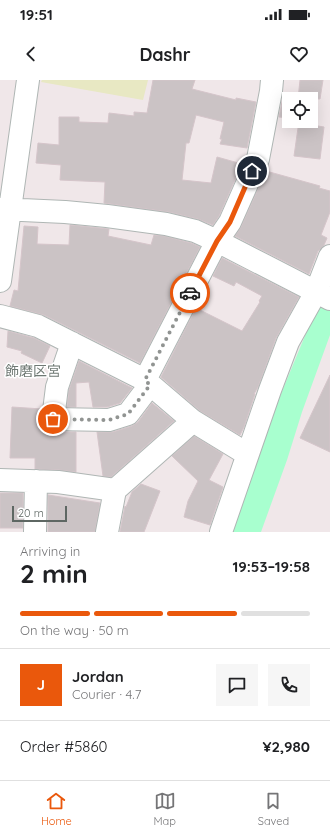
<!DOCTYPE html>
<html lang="en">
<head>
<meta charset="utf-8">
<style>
	body { margin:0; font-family:Quicksand,"Noto Sans JP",sans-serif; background:#f6f6f6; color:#202124; height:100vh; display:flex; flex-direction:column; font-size:15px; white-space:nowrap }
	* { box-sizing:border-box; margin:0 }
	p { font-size:13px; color:#757577 }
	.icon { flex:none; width:22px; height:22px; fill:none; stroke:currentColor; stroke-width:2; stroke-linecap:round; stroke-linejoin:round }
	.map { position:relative; height:452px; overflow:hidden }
	.drawer { display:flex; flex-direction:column; background:#fff; flex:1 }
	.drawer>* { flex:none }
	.tools { position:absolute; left:282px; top:12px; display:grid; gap:8px }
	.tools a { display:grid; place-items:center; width:36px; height:36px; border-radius:0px; background:#fff; box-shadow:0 4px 16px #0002; font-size:20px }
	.scale { position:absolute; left:12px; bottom:10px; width:55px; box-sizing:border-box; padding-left:4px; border:2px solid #5e6763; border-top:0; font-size:11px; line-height:14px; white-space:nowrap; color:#5e6763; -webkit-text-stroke:3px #fff; paint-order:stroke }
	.pin { position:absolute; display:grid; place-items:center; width:34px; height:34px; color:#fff; margin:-17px; border:2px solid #fff; border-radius:50%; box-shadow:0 1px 4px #0007 }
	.courier { position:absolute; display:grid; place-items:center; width:40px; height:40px; margin:-20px; border:3px solid #ea580c; border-radius:50%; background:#fff; color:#222; box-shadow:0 1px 5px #0007 }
	.head em { font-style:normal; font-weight:700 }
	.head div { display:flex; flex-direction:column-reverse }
	.head { display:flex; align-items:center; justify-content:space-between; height:68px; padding:0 20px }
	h1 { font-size:26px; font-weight:700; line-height:30px }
	.bar { display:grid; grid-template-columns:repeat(4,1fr); gap:6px 4px; align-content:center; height:48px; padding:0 20px }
	.bar i { height:5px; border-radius:3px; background:#e0e0e0 }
	.bar .current { background:#ea580c }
	.bar p { grid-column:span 4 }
	.line { display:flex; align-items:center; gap:10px; padding:0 20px; border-top:1px solid #e0e0e0 }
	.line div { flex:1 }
	.round { display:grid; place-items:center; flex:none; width:42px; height:42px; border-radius:0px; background:#f6f6f6 }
	.status { display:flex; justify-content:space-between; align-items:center; height:28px; padding:0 20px; background:#fff; direction:ltr }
	.status svg { height:11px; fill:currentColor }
	header { display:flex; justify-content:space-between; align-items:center; height:52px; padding:0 20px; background:#fff; font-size:18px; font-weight:700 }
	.dock { display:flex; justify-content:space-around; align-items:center; height:56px; border-top:1px solid #e0e0e0; background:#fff; font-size:11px; color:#757577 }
	.dock a { display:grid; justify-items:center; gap:2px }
	.dock .current { color:#ea580c }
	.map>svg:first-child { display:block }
</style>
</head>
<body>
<div class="status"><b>19:51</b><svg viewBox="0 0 49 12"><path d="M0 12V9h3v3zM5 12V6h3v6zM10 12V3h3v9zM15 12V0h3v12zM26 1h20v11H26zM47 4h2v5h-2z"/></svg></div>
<header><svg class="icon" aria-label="back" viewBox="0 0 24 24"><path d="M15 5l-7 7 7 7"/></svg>Dashr<svg class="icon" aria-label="heart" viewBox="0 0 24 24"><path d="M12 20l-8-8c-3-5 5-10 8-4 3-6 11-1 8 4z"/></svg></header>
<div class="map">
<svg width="330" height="452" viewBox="0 0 330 452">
	<rect width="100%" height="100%" fill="#f0e7e9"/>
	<path fill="#e8e8c3" d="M42,0H148L143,20L41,2Z"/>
	<path fill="#a8ffcf" d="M330,205V255L302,332L287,380L261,452H229L278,321L314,234Z"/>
	<path fill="#cbc3c5" stroke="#d5c5ca" d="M153,0H195L192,9L236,20V18L256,22L247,68L220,64L222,59H220L224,42L196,35L189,63H186L182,100L211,103L217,77L242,84L219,136L213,145L198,139L169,132L104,123L105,102L60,100L61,85L36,83L38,63L59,65V37H79V42L108,43L109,33L134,36V32L147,33Z
		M300,0H323L320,19H316L312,45L324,47L320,79L294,76L299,41H311V19H298Z
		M283,17L294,19H289V38L279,37Z
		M266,91L320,106L319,108L330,111V132L321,155L327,158L324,165L318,171L309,194L235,156L241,147Z
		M70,145L109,149L108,156L151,165L154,155L164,156L191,163L200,167L140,283L44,235L10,226L14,210L18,211L24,146L38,147L37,164L69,165Z
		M222,178L299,217L276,258L258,307L254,314H255L244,347L240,355L200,331L161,297L196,228L242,251L260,222L259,221L262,216L236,202L234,206L213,196Z
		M8,251L34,258L50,266L42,283L21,273L22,271L7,267Z
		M79,281L132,308L120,323L107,327H93L89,302L76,303V327H67L69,310Z
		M330,295V372L300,358Z
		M152,323L174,341L111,397L103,396L97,352H113L132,346L138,342Z
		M12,327L42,329L41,337L42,344L46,349L53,352H76V392L59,390L35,389V378H10Z
		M194,356L223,374L209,400L223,407L210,445L184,437L188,421L198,401L172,376Z
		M141,404L160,411L144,452H120L125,426L126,427L132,412Z
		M0,413H23V448H0Z
		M48,415L100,423L95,452H48Z"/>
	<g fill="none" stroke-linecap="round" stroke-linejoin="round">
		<defs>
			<path id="minor" d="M0,129L65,132L107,136L166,144L195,151L217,161L330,219
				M0,201L28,0
				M0,236L38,246L145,300L193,341L247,374
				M72,263L57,307L53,339L109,340L128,334L150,305
				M145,300L217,161L230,142L258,79L271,11L272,0
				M0,400L58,402L115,410L193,341
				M35,452L36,401
				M107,452L115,410
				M221,452L270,310L288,262L316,212L330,176"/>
		</defs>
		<use href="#minor" stroke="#afb6b4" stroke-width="24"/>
		<use href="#minor" stroke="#fff" stroke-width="22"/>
	</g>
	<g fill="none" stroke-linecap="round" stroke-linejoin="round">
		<path stroke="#919492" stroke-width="4" stroke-dasharray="0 7.2" d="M53,339L109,340L128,334L150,305L145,300L190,213"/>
		<path stroke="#ea580c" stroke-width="5" d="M190,213L217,161L230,142L252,91"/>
	</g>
	<g text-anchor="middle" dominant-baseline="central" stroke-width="3" stroke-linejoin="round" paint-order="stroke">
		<g font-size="14" fill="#6f7974" stroke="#fff">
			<text x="33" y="291">飾磨区宮</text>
		</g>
	</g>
</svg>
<div class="tools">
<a><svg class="icon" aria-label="locate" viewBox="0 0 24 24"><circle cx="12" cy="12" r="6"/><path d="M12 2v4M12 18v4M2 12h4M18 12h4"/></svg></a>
</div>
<div class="scale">20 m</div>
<div class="pin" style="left:53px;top:339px;background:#ea580c"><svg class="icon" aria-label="bag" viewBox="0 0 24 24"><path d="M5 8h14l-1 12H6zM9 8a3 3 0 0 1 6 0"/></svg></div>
<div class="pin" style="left:252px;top:91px;background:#1f2937"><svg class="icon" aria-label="home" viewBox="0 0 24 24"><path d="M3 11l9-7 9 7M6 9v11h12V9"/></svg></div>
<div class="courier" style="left:190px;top:213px"><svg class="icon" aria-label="car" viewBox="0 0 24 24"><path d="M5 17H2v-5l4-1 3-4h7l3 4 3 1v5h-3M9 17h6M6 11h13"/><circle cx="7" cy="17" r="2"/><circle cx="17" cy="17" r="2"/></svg></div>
</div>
<section class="drawer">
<div class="head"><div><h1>2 min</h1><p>Arriving in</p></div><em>19:53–19:58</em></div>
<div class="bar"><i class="current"></i><i class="current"></i><i class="current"></i><i></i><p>On the way · 50 m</p></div>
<div class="line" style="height:72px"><b class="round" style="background:#ea580c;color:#fff">J</b><div><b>Jordan</b><p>Courier · 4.7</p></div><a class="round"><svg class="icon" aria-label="chat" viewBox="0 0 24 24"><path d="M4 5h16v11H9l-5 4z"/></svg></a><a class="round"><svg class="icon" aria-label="phone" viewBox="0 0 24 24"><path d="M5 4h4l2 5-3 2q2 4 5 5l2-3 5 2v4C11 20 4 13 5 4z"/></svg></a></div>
<div class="line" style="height:52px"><div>Order #5860</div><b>¥2,980</b></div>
</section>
<nav class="dock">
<a class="current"><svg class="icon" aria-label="home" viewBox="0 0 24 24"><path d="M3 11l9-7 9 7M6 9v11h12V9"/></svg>Home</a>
<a><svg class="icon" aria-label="map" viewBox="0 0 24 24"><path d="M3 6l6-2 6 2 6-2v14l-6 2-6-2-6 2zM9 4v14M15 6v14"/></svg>Map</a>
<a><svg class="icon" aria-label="saved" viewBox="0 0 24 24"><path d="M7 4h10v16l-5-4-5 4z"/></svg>Saved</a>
</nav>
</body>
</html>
